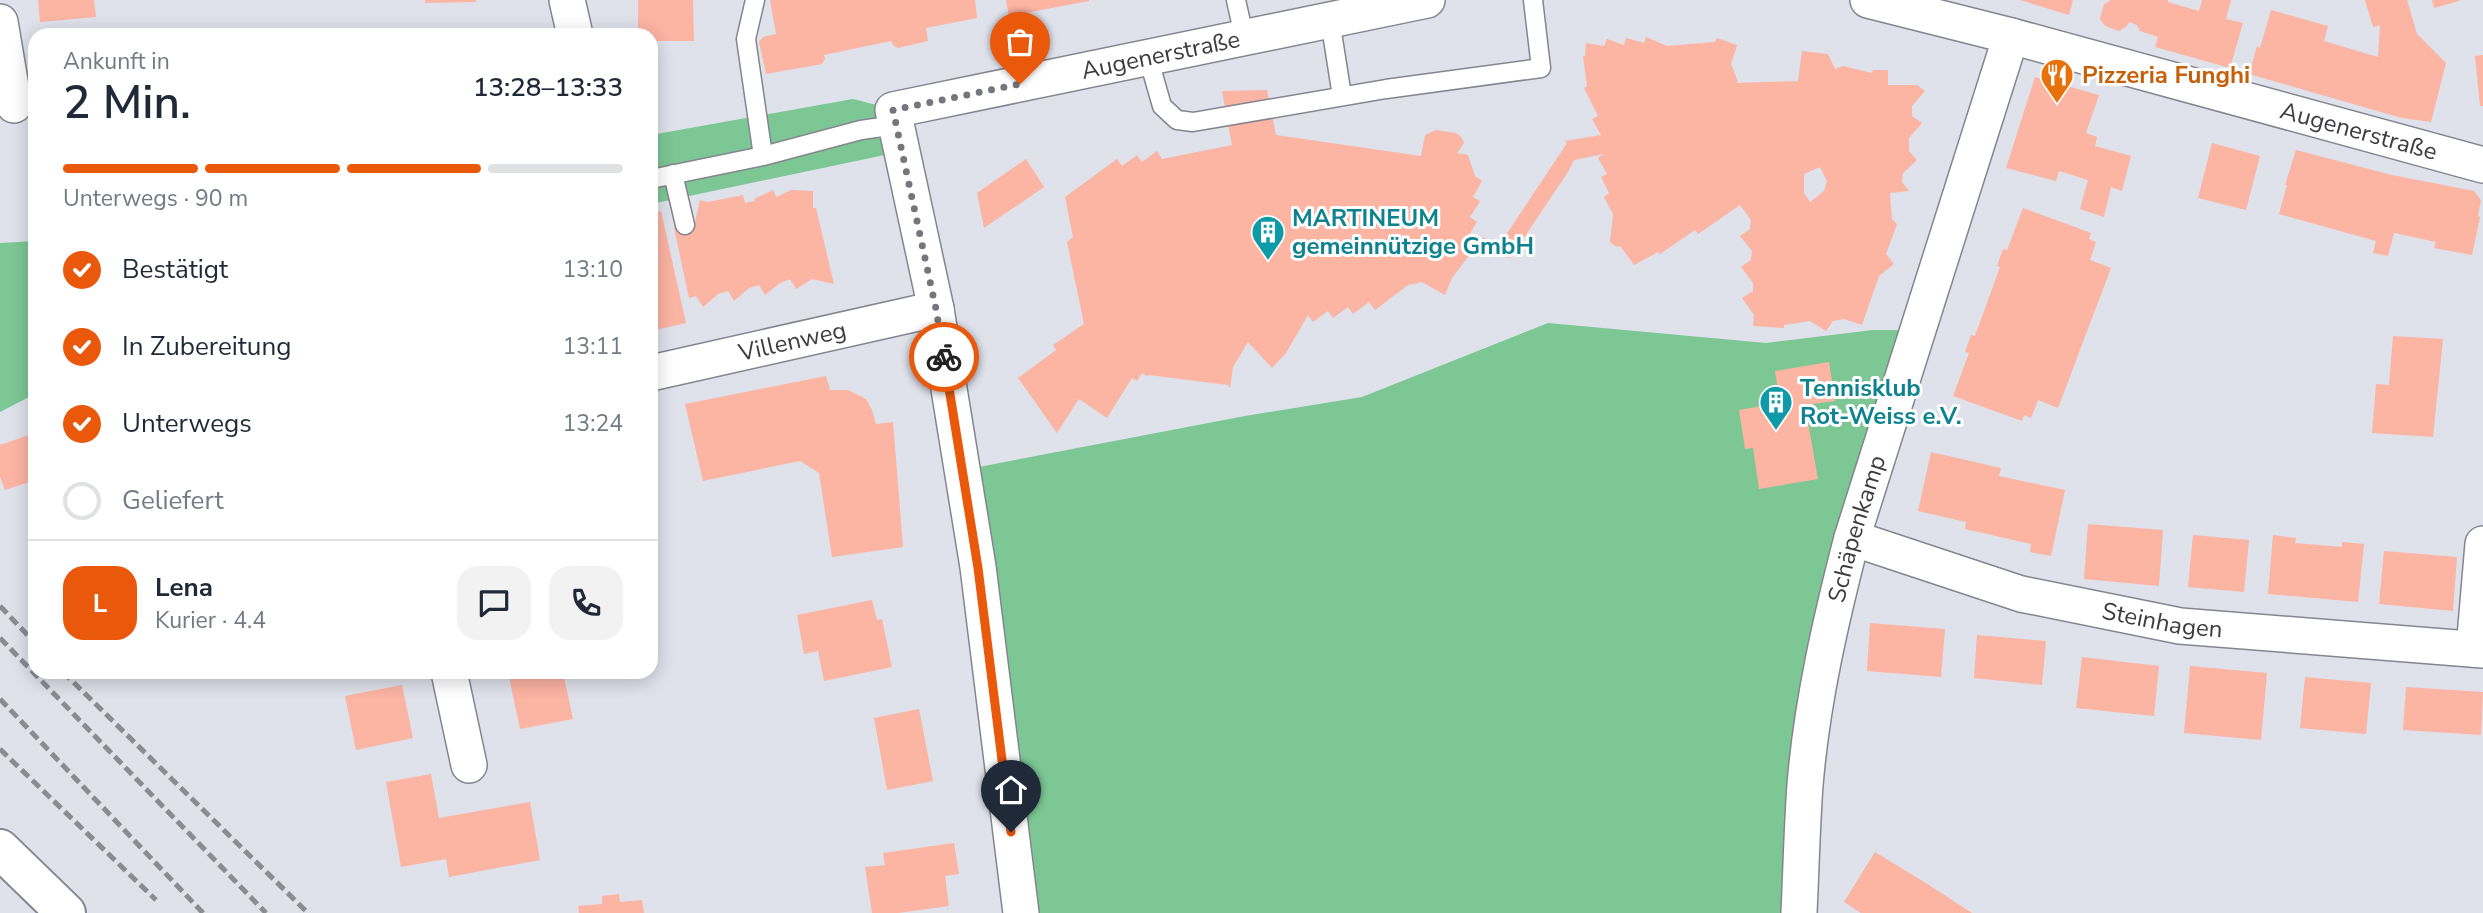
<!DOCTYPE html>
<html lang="de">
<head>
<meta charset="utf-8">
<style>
	body { margin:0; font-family:"Nunito Sans",sans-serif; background:#f2f2f3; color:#1f2937; height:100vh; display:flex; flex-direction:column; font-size:26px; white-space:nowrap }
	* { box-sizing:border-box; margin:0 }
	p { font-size:23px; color:#747a83 }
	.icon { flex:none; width:38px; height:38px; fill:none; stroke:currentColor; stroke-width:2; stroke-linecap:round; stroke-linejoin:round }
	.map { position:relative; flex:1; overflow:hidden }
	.sheet { position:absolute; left:28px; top:28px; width:630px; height:651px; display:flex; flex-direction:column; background:#fff; border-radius:21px; box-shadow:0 4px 18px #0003 }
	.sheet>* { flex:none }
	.pin { position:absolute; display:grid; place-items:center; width:60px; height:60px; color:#fff; margin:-72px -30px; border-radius:50% 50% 50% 0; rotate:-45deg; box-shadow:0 0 7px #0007 }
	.pin .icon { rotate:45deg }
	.courier { position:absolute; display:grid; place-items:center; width:70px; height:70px; margin:-35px; border:5px solid #ea580c; border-radius:50%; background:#fff; color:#222; box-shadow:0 2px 9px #0007 }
	.summary em { font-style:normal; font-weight:600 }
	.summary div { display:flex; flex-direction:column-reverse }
	.summary { display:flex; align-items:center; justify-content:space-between; height:119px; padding:0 35px }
	h1 { font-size:46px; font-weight:600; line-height:52px }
	.bar { display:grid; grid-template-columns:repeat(4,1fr); gap:10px 7px; align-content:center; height:84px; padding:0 35px }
	.bar i { height:9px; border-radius:5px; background:#e0e1e3 }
	.bar .active { background:#ea580c }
	.bar p { grid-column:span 4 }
	.line { display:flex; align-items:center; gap:18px; padding:0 35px; border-top:2px solid #e0e1e3 }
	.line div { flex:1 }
	.round { display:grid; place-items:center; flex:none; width:74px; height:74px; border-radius:21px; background:#f2f2f3 }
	ol { padding:0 35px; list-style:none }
	li { display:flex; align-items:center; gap:21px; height:77px }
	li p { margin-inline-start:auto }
	li .icon { padding:7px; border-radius:50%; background:#ea580c; color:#fff; stroke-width:4 }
	li:last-child { color:#747a83 }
	li i { width:38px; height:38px; border:4px solid #e0e1e3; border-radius:50% }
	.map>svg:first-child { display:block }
</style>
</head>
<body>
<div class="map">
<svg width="2483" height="913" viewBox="0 0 2483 913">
	<rect width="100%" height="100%" fill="#dfe1eb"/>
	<path fill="#7cc794" d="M853,99L892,109L899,152L651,204V135Z
		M35,241V394L0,412V243Z
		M1548,323L1766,343L1873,330H1917L1848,537L1796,913H1022L963,470L1245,416L1362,397Z"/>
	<path fill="#fcb4a3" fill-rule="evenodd" d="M38,0H94L96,17L40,22Z
		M425,0H476V2L425,3Z
		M638,0H693L694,41H651V35H638Z
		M770,0H975L977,18L926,28L928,41L898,48L893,45L891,41L824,55L825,59L822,64L766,74L759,42L763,37L776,34Z
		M1006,0H1089V1L1009,16Z
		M2020,0H2073L2069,15Z
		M2111,0H2168V2L2199,11L2202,0H2231L2226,19L2243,23L2230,68L2155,47L2158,37L2140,31L2137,25L2129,22L2127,26L2119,31L2105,26L2100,19L2104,4Z
		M2365,0H2407L2417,34L2446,63L2431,122L2402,118L2249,74L2257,46L2260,48L2271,10L2328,26L2324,41L2378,57L2380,25L2373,27Z
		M2432,0H2459V1L2434,8Z
		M1646,37L1667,46L1715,42L1717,38L1737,45L1731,64L1738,82L1735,83L1798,81L1802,51L1828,54L1835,69L1843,66L1872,73L1873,70H1888V85H1917L1925,91L1912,106V116L1922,123L1909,138V151L1917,160L1903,173L1902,182L1909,191L1890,193L1892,219L1897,224L1886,254L1894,264L1879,276L1862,325L1844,319L1833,321L1826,331L1810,321L1784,325V328L1753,326L1754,315L1742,298L1753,291V283L1741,267L1751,260L1752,251L1740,236L1750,229L1751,220L1740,205L1698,234L1695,230L1660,254L1658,252L1634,265L1621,247L1615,246L1610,242L1613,214L1604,197L1609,193L1601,177L1607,174L1598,158L1604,154L1574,160L1568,172L1527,233V236H1525L1516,249L1517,251L1511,258L1471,253L1452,278L1445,295L1422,282L1408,285L1375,310L1369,302L1353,314L1348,307L1333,318L1328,311L1313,322L1308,315L1286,353L1272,368L1248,342L1233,367L1230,388L1228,385L1149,375L1147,376L1142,373L1137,381L1132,378L1107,418L1079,399L1057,433L1018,378L1056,350L1053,345L1084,324L1067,242L1073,237L1065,197L1117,159L1122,166L1137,155L1142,162L1157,151L1162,159L1232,145L1222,91L1267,90L1276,135L1421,156L1425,135L1436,130L1456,133L1461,137L1464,143L1457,153L1468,155L1475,176L1482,181L1473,197L1480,201L1470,217L1477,222L1468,237L1482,239L1484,237L1485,239L1502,241L1567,143L1565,141L1601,135L1592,119L1598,116L1584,88L1587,86L1583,56H1585L1586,43L1604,46L1607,39L1624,45L1626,38L1644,43ZM1820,167L1827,181L1824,191L1810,202L1804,193V174Z
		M2483,55V106H2480L2475,56Z
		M2035,77L2099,95L2086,133L2097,137L2095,146L2131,156L2122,191L2111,187L2104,217L2080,209L2088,180L2059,171L2056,181L2006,168Z
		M2212,143L2260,156L2246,210L2198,198Z
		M2296,150L2392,175L2474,191L2481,200L2478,216L2480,217L2472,255L2434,248L2436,242L2394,233L2388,256L2373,253L2376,241L2279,214L2287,185H2285Z
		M1026,159L1044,187L984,228L977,193Z
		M773,190L776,197L791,190L813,191V208H816L834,284L812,279L796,289L790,279L780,283L765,295L759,285L749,288L734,301L728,291L718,294L703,307L696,296L689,298L674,228L695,222L700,200L708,202L743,195L745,203L755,201L754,199Z
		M2023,208L2091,233L2089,239L2096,242L2090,260L2111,268L2058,408L2038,400L2031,418L2024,415L2022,421L1953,396L1969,353L1965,352L1971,335L1975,336L2000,267L1997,266L2003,249L2007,250Z
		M661,211L686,323L651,331V213Z
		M2393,336L2443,339L2433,437L2372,433L2376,384L2389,385Z
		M1829,362L1835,401L1805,405L1818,479L1759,489L1753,448L1745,449L1739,410L1780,403L1775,371Z
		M826,376L830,390H848L866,399L872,410L876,424L893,422L903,547L832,557L819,473L800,461L703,481L685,404Z
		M35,433V480L5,490L0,477V445Z
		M1931,452L2001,468L1999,476L2065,490L2051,556L2030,552L2031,544L1965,529L1966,522L1918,511Z
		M2088,524L2163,530L2159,586L2084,579Z
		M2193,535L2249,540L2244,592L2188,587Z
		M2273,535L2296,538L2295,543L2319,545L2342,547V542L2364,544L2358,602L2268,594Z
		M2384,551L2457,557L2453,611L2379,604Z
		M872,600L877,620L882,619L892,667L824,681L818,651L804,654L797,615Z
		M1870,623L1945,629L1941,677L1867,671Z
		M1977,635L2046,641L2042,685L1974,678Z
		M2082,657L2159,666L2154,716L2076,708Z
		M2190,666L2267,673L2261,740L2184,733Z
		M508,672H563L573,719L520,729Z
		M2305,677L2371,683L2366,734L2300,728Z
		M402,685L413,738L356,750L345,696Z
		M2406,687L2483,692L2481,735L2403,730Z
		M919,709L933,781L887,790L874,718Z
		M431,774L439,818L530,802L540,860L449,877L446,859L401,867L386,782Z
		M954,843L959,874L945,876L949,906L898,913H872L865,867L885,865L883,853Z
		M1875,852L1929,885L1972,913H1861L1844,902Z
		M619,894L620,902L642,900L644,913H579L578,906L602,904V896Z"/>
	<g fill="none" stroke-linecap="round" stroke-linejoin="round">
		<defs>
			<path id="service" d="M755,0L746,39L763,156
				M1236,0L1244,36
				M1330,20L1342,96
				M1148,57L1162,106L1177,120L1193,122L1386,89L1541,68L1533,0
				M673,174L685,225
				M651,179L763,156L861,130L896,125"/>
			<g id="minor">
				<path d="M567,0L575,35"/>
				<path id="s1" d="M1868,0L2011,36L2483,165"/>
				<path d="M0,22L14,105"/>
				<path id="s2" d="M651,373L936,309"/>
				<path id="s3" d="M1852,538L2021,594L2180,626L2483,650"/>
				<path d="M2474,649L2483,544"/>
				<path d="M449,672L469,765"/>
				<path id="s4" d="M1021,913L978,567L936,309L893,110L1427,0"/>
				<path id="s5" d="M1799,913C1801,870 1802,827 1805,785C1812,701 1831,619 1852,538L2011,36"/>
			</g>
			<path id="secondary" d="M0,849L66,913"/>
		</defs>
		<use href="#service" stroke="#84858f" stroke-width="21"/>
		<use href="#minor" stroke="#84858f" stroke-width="38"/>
		<use href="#secondary" stroke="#84858f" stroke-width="42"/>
		<use href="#service" stroke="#fff" stroke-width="18"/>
		<use href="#minor" stroke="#fff" stroke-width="35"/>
		<use href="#secondary" stroke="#fff" stroke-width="38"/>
		<path stroke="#8b8c93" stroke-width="5" stroke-dasharray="10 5" stroke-linecap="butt" d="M0,606L35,643
			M0,638L266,913
			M63,672L308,913
			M0,699L203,913
			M0,749L156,900"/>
	</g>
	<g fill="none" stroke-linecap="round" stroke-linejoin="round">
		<path stroke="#75767c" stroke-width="7" stroke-dasharray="0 12.6" d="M944,357L936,309L893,110L1020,84"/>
		<path stroke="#ea580c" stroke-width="9" d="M944,357L978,568L1011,832"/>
	</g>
	<defs>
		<symbol id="restaurant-pin" viewBox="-11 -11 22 30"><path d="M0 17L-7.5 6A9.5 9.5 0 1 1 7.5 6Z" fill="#e8710a" stroke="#fff"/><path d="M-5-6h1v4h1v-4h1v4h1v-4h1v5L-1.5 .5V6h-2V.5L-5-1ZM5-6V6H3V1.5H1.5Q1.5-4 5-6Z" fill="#fff"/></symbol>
		<symbol id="building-pin" viewBox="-11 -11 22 30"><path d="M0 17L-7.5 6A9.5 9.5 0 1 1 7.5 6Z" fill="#0f9aa8" stroke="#fff"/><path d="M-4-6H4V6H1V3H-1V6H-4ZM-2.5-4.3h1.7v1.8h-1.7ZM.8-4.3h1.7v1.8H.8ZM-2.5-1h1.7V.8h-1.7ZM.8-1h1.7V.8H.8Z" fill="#fff"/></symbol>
	</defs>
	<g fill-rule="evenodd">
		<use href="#restaurant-pin" x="2038" y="56" width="38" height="52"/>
		<use href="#building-pin" x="1249" y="213" width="38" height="52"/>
		<use href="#building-pin" x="1757" y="383" width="38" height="52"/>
	</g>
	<g text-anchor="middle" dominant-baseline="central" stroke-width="6" stroke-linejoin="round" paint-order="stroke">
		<g font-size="24" fill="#3c3c40" stroke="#fff">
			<text stroke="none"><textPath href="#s4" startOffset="1087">Augenerstraße</textPath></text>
			<text stroke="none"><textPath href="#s1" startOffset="508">Augenerstraße</textPath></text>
			<text stroke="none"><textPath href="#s2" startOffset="145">Villenweg</textPath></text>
			<text stroke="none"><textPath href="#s5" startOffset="390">Schäpenkamp</textPath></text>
			<text stroke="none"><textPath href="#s3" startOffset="322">Steinhagen</textPath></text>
		</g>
		<g font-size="24" font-weight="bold" fill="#c56008" stroke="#fff" text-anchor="start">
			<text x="2082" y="75">Pizzeria Funghi</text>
		</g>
		<g font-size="24" font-weight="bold" fill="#0d838f" stroke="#fff" text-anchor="start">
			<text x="1292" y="218">MARTINEUM<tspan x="1292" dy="28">gemeinnützige GmbH</tspan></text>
			<text x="1800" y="388">Tennisklub<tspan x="1800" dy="28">Rot-Weiss e.V.</tspan></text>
		</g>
	</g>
</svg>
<div class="pin" style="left:1020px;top:84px;background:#ea580c"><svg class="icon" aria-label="bag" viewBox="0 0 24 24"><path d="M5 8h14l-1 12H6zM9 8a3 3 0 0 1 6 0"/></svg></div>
<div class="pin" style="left:1011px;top:832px;background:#1f2937"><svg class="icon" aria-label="home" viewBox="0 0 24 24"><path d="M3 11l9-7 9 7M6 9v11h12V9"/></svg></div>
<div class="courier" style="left:944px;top:357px"><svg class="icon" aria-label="bike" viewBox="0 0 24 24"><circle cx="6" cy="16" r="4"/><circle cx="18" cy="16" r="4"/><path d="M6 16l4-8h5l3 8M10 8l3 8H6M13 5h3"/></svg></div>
<section class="sheet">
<div class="summary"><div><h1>2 Min.</h1><p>Ankunft in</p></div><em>13:28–13:33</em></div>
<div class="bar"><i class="active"></i><i class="active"></i><i class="active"></i><i></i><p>Unterwegs · 90 m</p></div>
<ol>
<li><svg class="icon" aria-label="check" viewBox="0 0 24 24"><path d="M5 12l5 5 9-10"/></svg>Bestätigt<p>13:10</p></li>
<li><svg class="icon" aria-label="check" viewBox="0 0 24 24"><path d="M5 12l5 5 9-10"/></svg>In Zubereitung<p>13:11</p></li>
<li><svg class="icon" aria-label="check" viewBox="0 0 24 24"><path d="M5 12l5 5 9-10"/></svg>Unterwegs<p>13:24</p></li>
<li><i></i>Geliefert</li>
</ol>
<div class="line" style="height:126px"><b class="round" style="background:#ea580c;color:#fff">L</b><div><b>Lena</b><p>Kurier · 4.4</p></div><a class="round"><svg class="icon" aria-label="chat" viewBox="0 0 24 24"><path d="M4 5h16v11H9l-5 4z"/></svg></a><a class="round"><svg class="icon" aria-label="phone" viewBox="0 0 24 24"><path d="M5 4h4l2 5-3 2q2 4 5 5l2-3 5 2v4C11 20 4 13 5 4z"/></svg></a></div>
</section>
</div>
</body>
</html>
